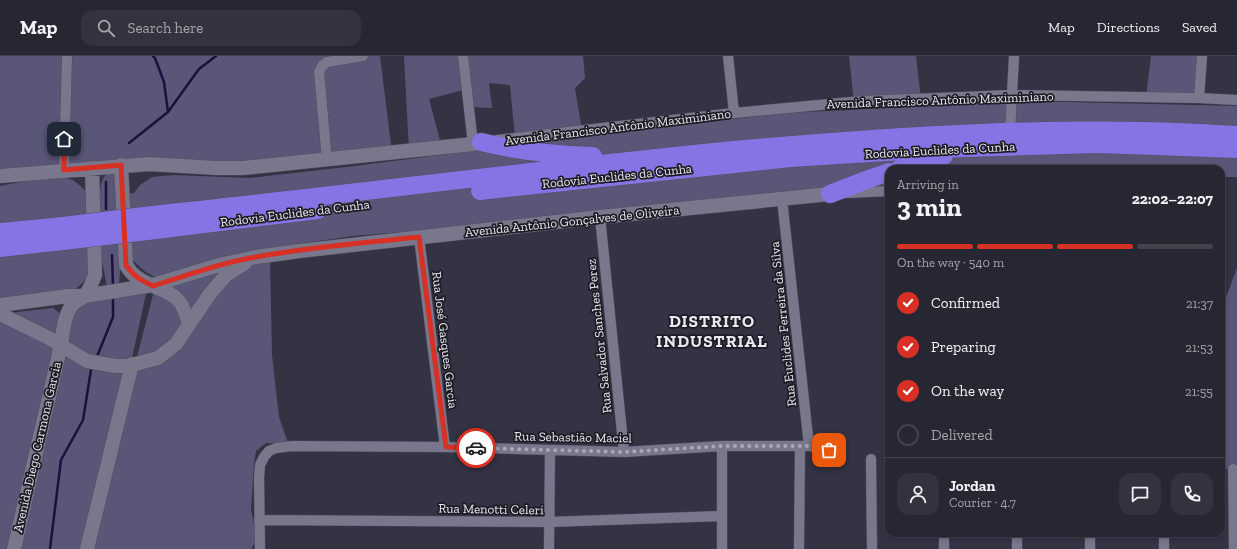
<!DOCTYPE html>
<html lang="en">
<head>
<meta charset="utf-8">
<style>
	body { margin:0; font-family:"Zilla Slab",serif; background:#33323f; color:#f1f3f6; height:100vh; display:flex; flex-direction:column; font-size:15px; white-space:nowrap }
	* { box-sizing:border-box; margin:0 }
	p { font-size:13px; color:#a4a5ac }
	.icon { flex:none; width:22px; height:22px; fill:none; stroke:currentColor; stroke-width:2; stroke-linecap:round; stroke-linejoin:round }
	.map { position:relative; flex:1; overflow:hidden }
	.details { position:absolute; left:885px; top:109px; width:340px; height:372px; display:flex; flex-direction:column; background:#272633; border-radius:12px; box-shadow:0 2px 6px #0003,0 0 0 1px #43434e }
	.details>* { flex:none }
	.pin { position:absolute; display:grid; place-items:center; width:34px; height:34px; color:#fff; margin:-17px; border-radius:8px; box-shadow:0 2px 6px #0006 }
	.courier { position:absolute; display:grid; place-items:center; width:40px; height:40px; margin:-20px; border:3px solid #d93025; border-radius:50%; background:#fff; color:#222; box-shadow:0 1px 5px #0007 }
	.summary em { font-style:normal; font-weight:800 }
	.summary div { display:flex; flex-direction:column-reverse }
	.summary { display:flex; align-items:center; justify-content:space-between; height:68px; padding:0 12px }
	h1 { font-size:26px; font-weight:800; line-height:30px }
	.bar { display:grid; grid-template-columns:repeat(4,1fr); gap:6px 4px; align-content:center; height:48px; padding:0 12px }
	.bar i { height:5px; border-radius:3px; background:#43434e }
	.bar .selected { background:#d93025 }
	.bar p { grid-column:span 4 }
	.line { display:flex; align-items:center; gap:10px; padding:0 12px; border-top:1px solid #43434e }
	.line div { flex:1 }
	.round { display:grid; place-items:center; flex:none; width:42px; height:42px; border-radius:12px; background:#33323f }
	ol { padding:0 12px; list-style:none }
	li { display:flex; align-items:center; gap:12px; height:44px }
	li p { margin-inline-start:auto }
	li .icon { padding:4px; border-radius:50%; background:#d93025; color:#fff; stroke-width:4 }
	li:last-child { color:#a4a5ac }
	li i { width:22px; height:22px; border:2px solid #43434e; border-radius:50% }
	header { display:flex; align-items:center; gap:24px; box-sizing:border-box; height:56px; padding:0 20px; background:#272633; border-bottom:1px solid #43434e }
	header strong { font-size:19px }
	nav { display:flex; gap:22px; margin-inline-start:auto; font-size:14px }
	.search { width:280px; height:36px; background:#33323f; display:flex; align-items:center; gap:10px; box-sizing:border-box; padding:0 14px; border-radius:12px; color:#a4a5ac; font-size:15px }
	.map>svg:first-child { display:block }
</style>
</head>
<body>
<header>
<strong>Map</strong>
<div class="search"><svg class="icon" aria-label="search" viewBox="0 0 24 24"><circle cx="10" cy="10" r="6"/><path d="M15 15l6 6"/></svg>Search here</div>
<nav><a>Map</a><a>Directions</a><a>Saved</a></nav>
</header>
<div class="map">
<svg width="1237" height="493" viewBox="0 0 1237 493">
	<rect width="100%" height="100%" fill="#343344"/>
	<path fill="#595678" d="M0,0H380L392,97L217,112L0,120Z
		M404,0H583L585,22L575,32L582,75L515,82L510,29L489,27L492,52L469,51L467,33L429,43L442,92L409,95Z
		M849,0H916L921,43L854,46Z
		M1151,0H1202L1199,42L1146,41Z
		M1021,45L1237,50V121H1221V113H889V129L773,138L453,172L352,180L258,194L160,222C149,220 141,213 134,205H121L119,228L107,232L103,209L90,211L86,223L76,233L0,242V130L57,119L73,124L84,133L89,142L99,143C101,132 100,116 114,117L117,140L134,137L140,129L152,121L174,119L249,122L355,110L501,91L522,87L786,57L1012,46Z
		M270,202L272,299L279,361L288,387H266L256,395L254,407L251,454L257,483L251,493H15L75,249L131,239L146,238L116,375L118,374L154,235L217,213Z
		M1237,212V413H1221V255Z
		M53,252L62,259L10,493H0V258Z"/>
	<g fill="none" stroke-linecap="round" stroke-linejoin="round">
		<path stroke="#1b113f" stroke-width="2.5" d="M153,0L155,2L164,26L168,56
			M129,87L168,56L199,13L216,0
			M106,153V126
			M112,199L113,230
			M96,303L113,261V239
			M50,493L61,404L83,364L91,314L92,311"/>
		<defs>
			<path id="street" d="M463,0L473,88
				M728,0L734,57
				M1199,42L1202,0
				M1010,77L1014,0
				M497,84L734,57L862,45L1012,39L1199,42L1237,44
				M327,104L319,16L322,10L327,6L363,0
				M64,114L67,0
				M846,137L889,135
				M782,143L809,390
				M600,161L624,396
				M419,181L445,391
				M722,390V493
				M871,403L872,493
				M1233,413L1234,493
				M259,464L549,466L722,460
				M944,477V493
				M1017,477V493
				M1164,477V493
				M260,493L259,422L260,409L264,401L269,395L276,392L292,390L445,391L624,396L722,390H809L829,394
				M549,493L550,395
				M799,493L800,390
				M1090,493V477"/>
			<path id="secondary" d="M121,109L126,209C128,212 130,215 132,217C144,231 167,231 179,245C184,251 186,260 189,268
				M0,120L149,108L217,112H243L473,88L481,86
				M0,249L68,240H85L153,229L219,209L256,201L299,195L600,161L830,138
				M0,258L49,282L87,305L115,310H128L158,302L176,288L209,239L226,219L245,207
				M14,493L61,289C63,276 64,260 72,249C76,245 82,243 85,239C90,234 92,226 95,219L92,112
				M87,493L132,308"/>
			<path id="highway" d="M481,86C517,95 556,99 593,100
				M899,113L944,100
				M480,135L791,102L935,93L1097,88L1237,93
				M830,138L866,124L889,116
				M152,159C343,139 533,114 723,95C894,79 1066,68 1237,79
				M156,174L318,154
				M0,176L63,170
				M0,192L63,185"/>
		</defs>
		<use href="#street" stroke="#51505e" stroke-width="11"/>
		<use href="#secondary" stroke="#51505e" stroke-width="15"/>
		<use href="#highway" stroke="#51505e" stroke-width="19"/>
		<use href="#street" stroke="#78778c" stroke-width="10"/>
		<use href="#secondary" stroke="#78778c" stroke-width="14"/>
		<use href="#highway" stroke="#8575e4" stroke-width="18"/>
		<defs>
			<path id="highway-bridge" d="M63,170L152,159
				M63,185L156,174"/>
		</defs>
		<use href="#highway-bridge" stroke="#51505e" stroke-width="19" stroke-linecap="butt"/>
		<use href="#highway-bridge" stroke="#8575e4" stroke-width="18"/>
	</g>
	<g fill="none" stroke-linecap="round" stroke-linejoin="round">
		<path stroke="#a9a9b6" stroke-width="4" stroke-dasharray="0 7.2" d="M476,392L624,396L722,390H809L829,394"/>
		<path stroke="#d93025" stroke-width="5" d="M64,83V114L121,109L126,209C134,221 141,224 153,230C187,219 221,207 256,201C310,191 365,187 419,181L446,391L476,392"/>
	</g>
	<g text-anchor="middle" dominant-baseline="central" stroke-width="3.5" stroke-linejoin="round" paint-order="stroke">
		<g font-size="13" fill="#e8e8f3" stroke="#1c1c24">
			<text transform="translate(940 44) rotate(-2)">Avenida Francisco Antônio Maximiniano</text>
			<text transform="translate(618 71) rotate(-7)">Avenida Francisco Antônio Maximiniano</text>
			<text transform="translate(940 94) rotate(-3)">Rodovia Euclides da Cunha</text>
			<text transform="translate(617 120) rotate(-6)">Rodovia Euclides da Cunha</text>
			<text transform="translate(295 157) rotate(-7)">Rodovia Euclides da Cunha</text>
			<text transform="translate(572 165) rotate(-6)">Avenida Antônio Gonçalves de Oliveira</text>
			<text transform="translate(783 268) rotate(-96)">Rua Euclides Ferreira da Silva</text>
			<text transform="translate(599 280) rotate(-96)">Rua Salvador Sanches Perez</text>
			<text transform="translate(445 284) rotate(83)">Rua José Gasques Garcia</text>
			<text transform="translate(573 381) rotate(1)">Rua Sebastião Maciel</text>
			<text transform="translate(37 391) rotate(-77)">Avenida Diego Carmona Garcia</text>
			<text transform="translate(491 453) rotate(1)">Rua Menotti Celeri</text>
		</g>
		<g font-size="17" font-weight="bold" letter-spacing="1" fill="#e8e8f3" stroke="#1c1c24">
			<text x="712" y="265">DISTRITO<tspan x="712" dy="20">INDUSTRIAL</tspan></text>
		</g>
	</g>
</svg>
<div class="pin" style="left:829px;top:394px;background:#ea580c"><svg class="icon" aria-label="bag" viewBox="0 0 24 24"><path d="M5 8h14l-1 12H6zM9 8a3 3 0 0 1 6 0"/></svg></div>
<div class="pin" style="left:64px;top:83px;background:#1f2937"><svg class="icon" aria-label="home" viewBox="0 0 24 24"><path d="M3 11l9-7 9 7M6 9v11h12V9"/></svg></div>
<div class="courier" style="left:476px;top:392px"><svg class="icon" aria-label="car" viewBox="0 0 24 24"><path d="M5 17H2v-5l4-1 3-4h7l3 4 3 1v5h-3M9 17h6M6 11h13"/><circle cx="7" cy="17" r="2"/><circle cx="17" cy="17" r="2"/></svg></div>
<section class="details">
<div class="summary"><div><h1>3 min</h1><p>Arriving in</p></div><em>22:02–22:07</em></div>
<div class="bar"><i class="selected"></i><i class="selected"></i><i class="selected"></i><i></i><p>On the way · 540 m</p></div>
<ol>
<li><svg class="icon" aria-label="check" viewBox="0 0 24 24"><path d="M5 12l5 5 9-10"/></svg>Confirmed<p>21:37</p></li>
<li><svg class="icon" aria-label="check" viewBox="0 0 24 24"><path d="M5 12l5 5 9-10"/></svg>Preparing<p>21:53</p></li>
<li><svg class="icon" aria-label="check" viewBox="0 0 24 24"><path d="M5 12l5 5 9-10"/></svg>On the way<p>21:55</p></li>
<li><i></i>Delivered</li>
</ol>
<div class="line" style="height:72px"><a class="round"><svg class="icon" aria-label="person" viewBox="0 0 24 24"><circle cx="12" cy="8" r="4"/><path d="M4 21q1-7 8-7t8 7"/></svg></a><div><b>Jordan</b><p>Courier · 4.7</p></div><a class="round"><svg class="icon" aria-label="chat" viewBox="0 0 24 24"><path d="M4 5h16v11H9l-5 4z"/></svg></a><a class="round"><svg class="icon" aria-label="phone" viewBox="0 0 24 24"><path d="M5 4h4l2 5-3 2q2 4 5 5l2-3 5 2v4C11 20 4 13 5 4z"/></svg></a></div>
</section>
</div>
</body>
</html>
